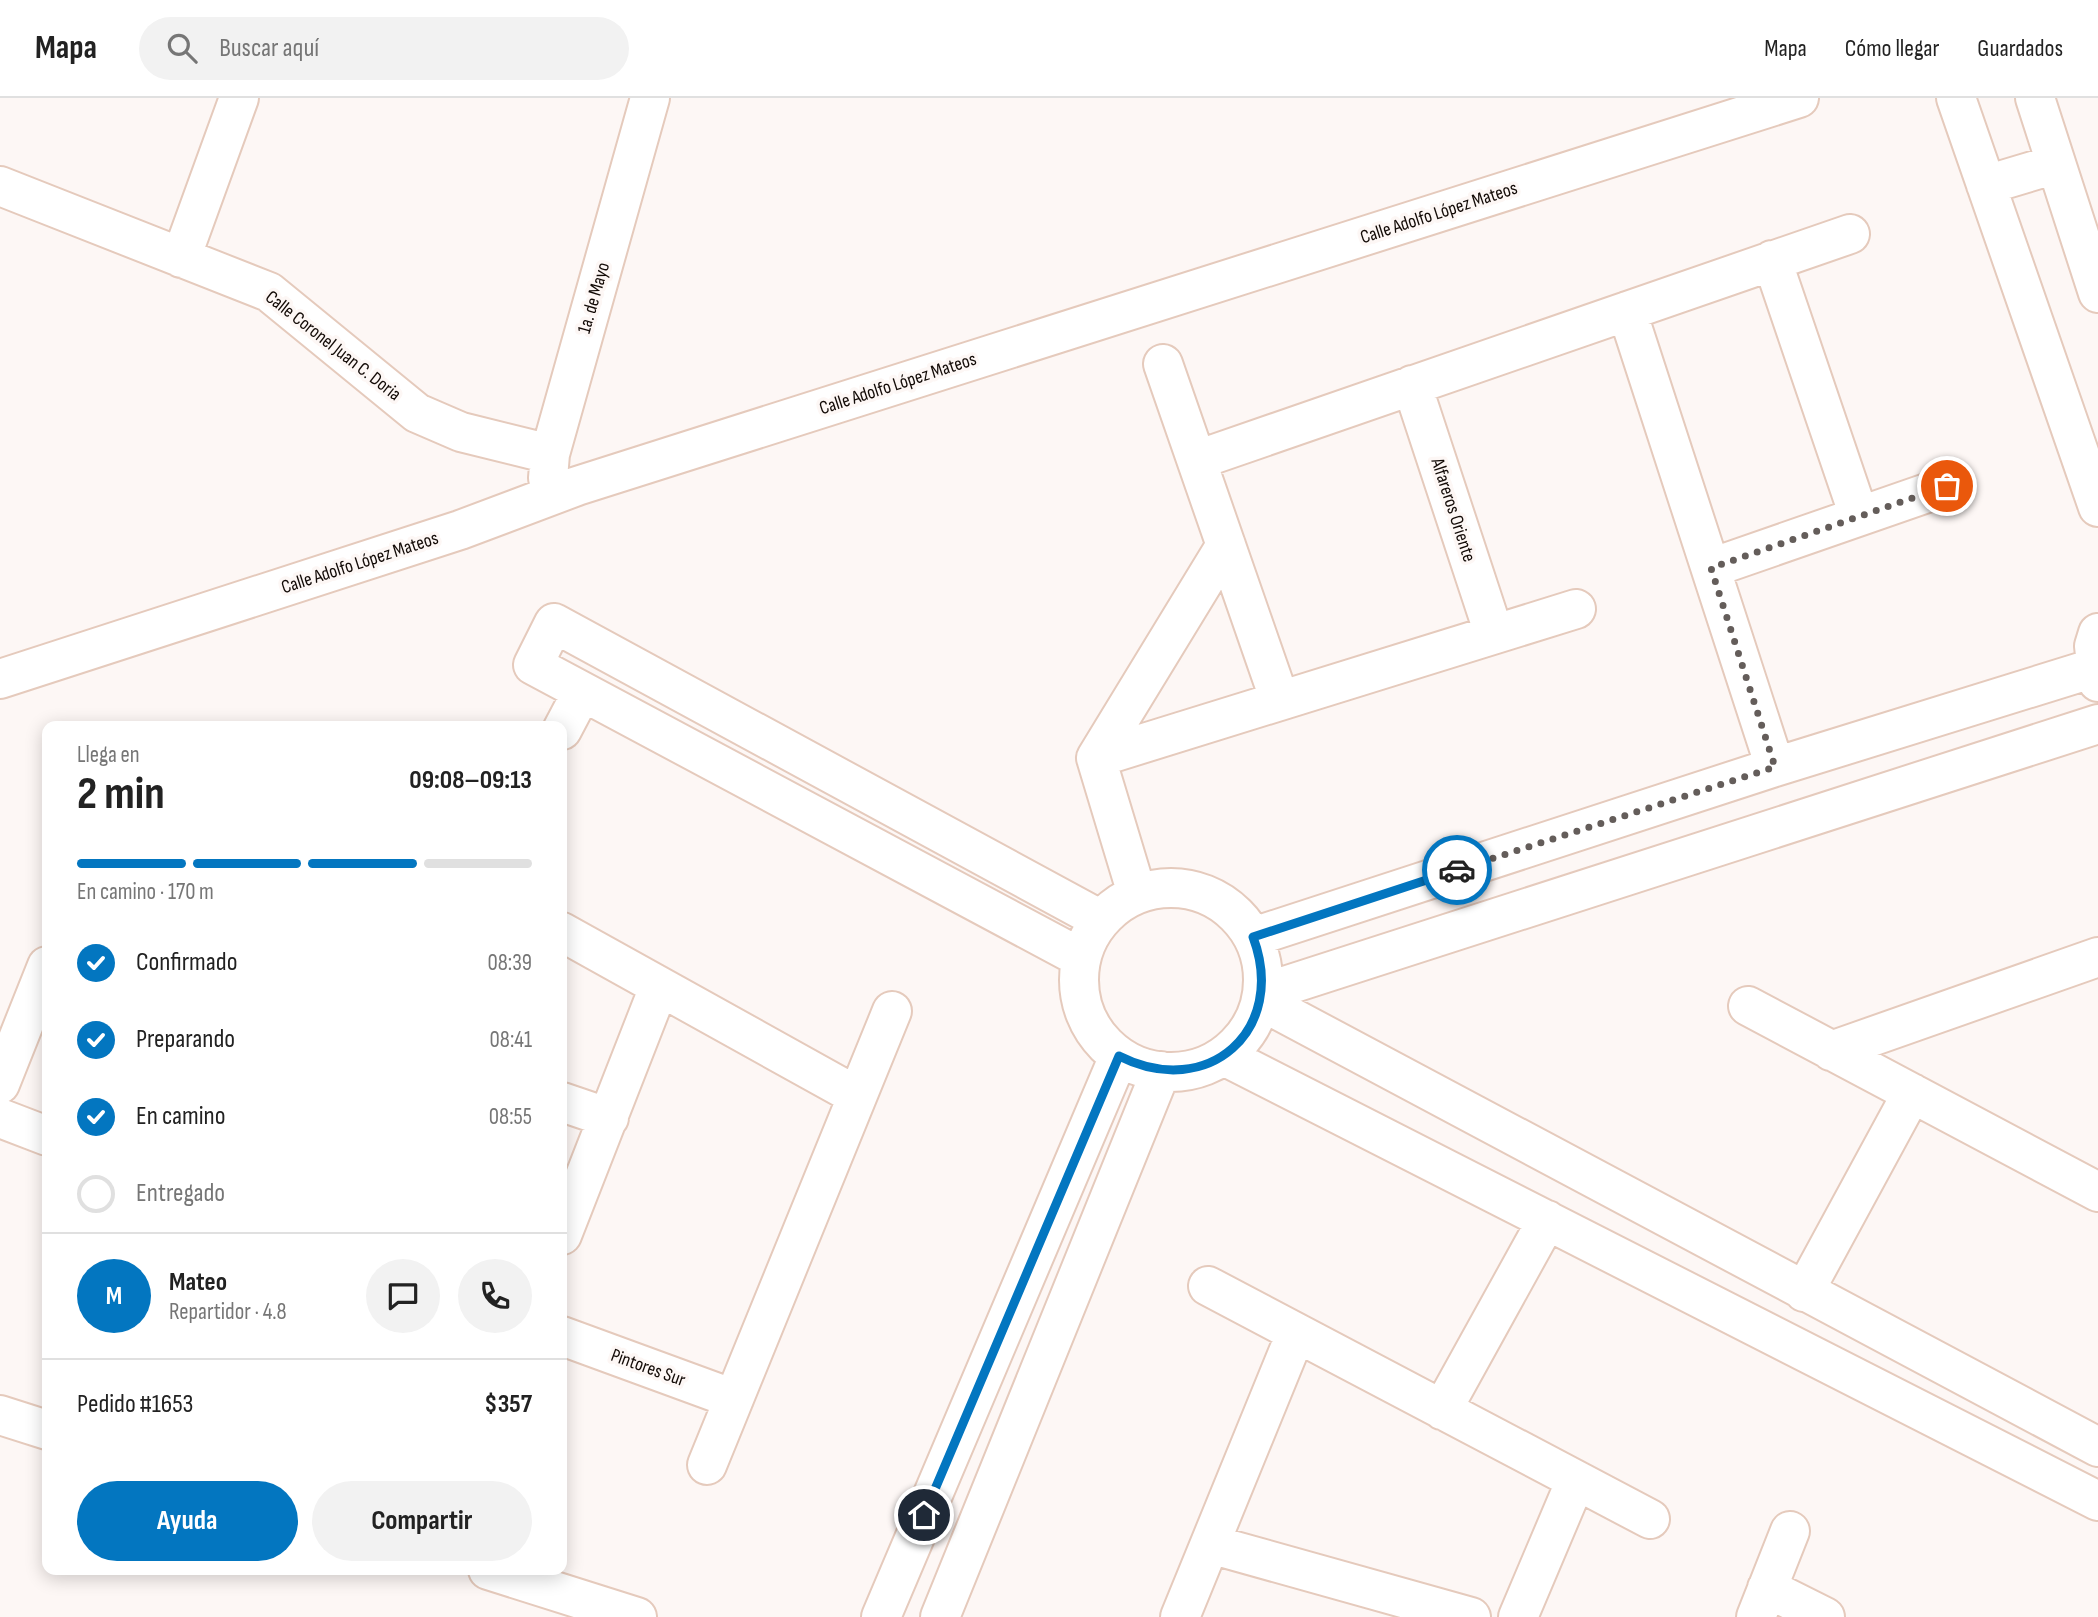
<!DOCTYPE html>
<html lang="es">
<head>
<meta charset="utf-8">
<style>
	body { margin:0; font-family:"Sofia Sans Condensed",sans-serif; background:#f2f2f2; color:#222; height:100vh; display:flex; flex-direction:column; font-size:26px; white-space:nowrap }
	* { box-sizing:border-box; margin:0 }
	p { font-size:23px; color:#767676 }
	.icon { flex:none; width:38px; height:38px; fill:none; stroke:currentColor; stroke-width:2; stroke-linecap:round; stroke-linejoin:round }
	.map { position:relative; flex:1; overflow:hidden }
	.side { position:absolute; left:42px; top:623px; width:525px; height:854px; display:flex; flex-direction:column; background:#fff; border-radius:14px; box-shadow:0 4px 18px #0003 }
	.side>* { flex:none }
	.pin { position:absolute; display:grid; place-items:center; width:60px; height:60px; color:#fff; margin:-30px; border:4px solid #fff; border-radius:50%; box-shadow:0 2px 7px #0007 }
	.courier { position:absolute; display:grid; place-items:center; width:70px; height:70px; margin:-35px; border:5px solid #0376c0; border-radius:50%; background:#fff; color:#222; box-shadow:0 2px 9px #0007 }
	.summary em { font-style:normal; font-weight:700 }
	.summary div { display:flex; flex-direction:column-reverse }
	.summary { display:flex; align-items:center; justify-content:space-between; height:119px; padding:0 35px }
	h1 { font-size:46px; font-weight:700; line-height:52px }
	.bar { display:grid; grid-template-columns:repeat(4,1fr); gap:10px 7px; align-content:center; height:84px; padding:0 35px }
	.bar i { height:9px; border-radius:5px; background:#e0e0e0 }
	.bar .on { background:#0376c0 }
	.bar p { grid-column:span 4 }
	.line { display:flex; align-items:center; gap:18px; padding:0 35px; border-top:2px solid #e0e0e0 }
	.line div { flex:1 }
	.round { display:grid; place-items:center; flex:none; width:74px; height:74px; border-radius:37px; background:#f2f2f2 }
	ol { padding:0 35px; list-style:none }
	li { display:flex; align-items:center; gap:21px; height:77px }
	li p { margin-inline-start:auto }
	li .icon { padding:7px; border-radius:50%; background:#0376c0; color:#fff; stroke-width:4 }
	li:last-child { color:#767676 }
	li i { width:38px; height:38px; border:4px solid #e0e0e0; border-radius:50% }
	.cta { display:flex; gap:14px; margin-top:auto; padding:14px 35px }
	.cta a { flex:1; height:80px; border-radius:42px; background:#0376c0; color:#fff; font-size:28px; font-weight:700; line-height:80px; text-align:center }
	.cta a+a { background:#f2f2f2; color:#222 }
	header { display:flex; align-items:center; gap:42px; box-sizing:border-box; height:98px; padding:0 35px; background:#fff; border-bottom:2px solid #e0e0e0 }
	header strong { font-size:33px }
	nav { display:flex; gap:38px; margin-inline-start:auto; font-size:24px }
	.search { width:490px; height:63px; background:#f2f2f2; display:flex; align-items:center; gap:18px; box-sizing:border-box; padding:0 24px; border-radius:38px; color:#767676; font-size:26px }
	.map>svg:first-child { display:block }
</style>
</head>
<body>
<header>
<strong>Mapa</strong>
<div class="search"><svg class="icon" aria-label="search" viewBox="0 0 24 24"><circle cx="10" cy="10" r="6"/><path d="M15 15l6 6"/></svg>Buscar aquí</div>
<nav><a>Mapa</a><a>Cómo llegar</a><a>Guardados</a></nav>
</header>
<div class="map">
<svg width="2098" height="1519" viewBox="0 0 2098 1519">
	<rect width="100%" height="100%" fill="#fdf7f5"/>
	<g fill="none" stroke-linecap="round" stroke-linejoin="round">
		<defs>
			<path id="minor" d="M1956,0L2098,409
				M2035,0L2098,195
				M1986,87L2056,66
				M0,88L269,194L417,315L461,334L550,356
				M181,160L239,0
				M1772,162L1859,418
				M1627,213L1775,669
				M1163,266L1280,603
				M1412,287L1494,536
				M1197,362L1850,136
				M548,380L550,356L650,0
				M1711,470L1947,388
				M2098,535L2094,548L2098,584
				M0,581L460,432L577,388L1799,0
				M562,632L582,594
				M1096,660L1576,511
				M1079 882a92 92 0 1 1 184 0a92 92 0 1 1-184 0Z
				M1137,796L1096,660L1226,447
				M562,834L857,998
				M1253,839L1775,669L2094,570
				M1081,860L533,567L554,525L1101,822
				M1263,895L2098,626
				M1261,903L2098,1349
				M1748,908L2098,1094
				M1831,953L2098,859
				M1224,958L2098,1403
				M0,986L47,868
				M562,1004L609,1020
				M0,1020L47,1038
				M562,1137L659,889
				M1208,1188L1650,1421
				M1804,1194L1912,995
				M562,1238L734,1301
				M1442,1312L1547,1122
				M0,1317L47,1332
				M707,1367L892,913
				M1210,1446L1471,1519
				M488,1472L637,1519
				M1767,1490L1825,1519
				M881,1519L1119,958
				M940,1519L1161,973
				M1180,1519L1296,1235
				M1518,1519L1576,1382
				M1756,1519L1790,1433"/>
		</defs>
		<use href="#minor" stroke="#e5cabc" stroke-width="42"/>
		<use href="#minor" stroke="#fff" stroke-width="38"/>
	</g>
	<g fill="none" stroke-linecap="round" stroke-linejoin="round">
		<path stroke="#645d5a" stroke-width="7" stroke-dasharray="0 12.6" d="M1457,772L1775,669L1711,470L1947,388"/>
		<path stroke="#0376c0" stroke-width="9" d="M924,1417L1119,958C1208,1003 1288,932 1253,839L1457,772"/>
	</g>
	<g text-anchor="middle" dominant-baseline="central" stroke-width="7" stroke-linejoin="round" paint-order="stroke">
		<g font-size="19" fill="#120a06" stroke="#fdf7f5">
			<text transform="translate(1439 115) rotate(-18)">Calle Adolfo López Mateos</text>
			<text transform="translate(594 200) rotate(-74)">1a. de Mayo</text>
			<text transform="translate(333 248) rotate(38)">Calle Coronel Juan C. Doria</text>
			<text transform="translate(898 286) rotate(-18)">Calle Adolfo López Mateos</text>
			<text transform="translate(1453 412) rotate(72)">Alfareros Oriente</text>
			<text transform="translate(360 465) rotate(-18)">Calle Adolfo López Mateos</text>
			<text transform="translate(648 1270) rotate(20)">Pintores Sur</text>
		</g>
	</g>
</svg>
<div class="pin" style="left:1947px;top:388px;background:#ea580c"><svg class="icon" aria-label="bag" viewBox="0 0 24 24"><path d="M5 8h14l-1 12H6zM9 8a3 3 0 0 1 6 0"/></svg></div>
<div class="pin" style="left:924px;top:1417px;background:#1f2937"><svg class="icon" aria-label="home" viewBox="0 0 24 24"><path d="M3 11l9-7 9 7M6 9v11h12V9"/></svg></div>
<div class="courier" style="left:1457px;top:772px"><svg class="icon" aria-label="car" viewBox="0 0 24 24"><path d="M5 17H2v-5l4-1 3-4h7l3 4 3 1v5h-3M9 17h6M6 11h13"/><circle cx="7" cy="17" r="2"/><circle cx="17" cy="17" r="2"/></svg></div>
<section class="side">
<div class="summary"><div><h1>2 min</h1><p>Llega en</p></div><em>09:08–09:13</em></div>
<div class="bar"><i class="on"></i><i class="on"></i><i class="on"></i><i></i><p>En camino · 170 m</p></div>
<ol>
<li><svg class="icon" aria-label="check" viewBox="0 0 24 24"><path d="M5 12l5 5 9-10"/></svg>Confirmado<p>08:39</p></li>
<li><svg class="icon" aria-label="check" viewBox="0 0 24 24"><path d="M5 12l5 5 9-10"/></svg>Preparando<p>08:41</p></li>
<li><svg class="icon" aria-label="check" viewBox="0 0 24 24"><path d="M5 12l5 5 9-10"/></svg>En camino<p>08:55</p></li>
<li><i></i>Entregado</li>
</ol>
<div class="line" style="height:126px"><b class="round" style="background:#0376c0;color:#fff">M</b><div><b>Mateo</b><p>Repartidor · 4.8</p></div><a class="round"><svg class="icon" aria-label="chat" viewBox="0 0 24 24"><path d="M4 5h16v11H9l-5 4z"/></svg></a><a class="round"><svg class="icon" aria-label="phone" viewBox="0 0 24 24"><path d="M5 4h4l2 5-3 2q2 4 5 5l2-3 5 2v4C11 20 4 13 5 4z"/></svg></a></div>
<div class="line" style="height:91px"><div>Pedido #1653</div><b>$357</b></div>
<div class="cta"><a>Ayuda</a><a>Compartir</a></div>
</section>
</div>
</body>
</html>
